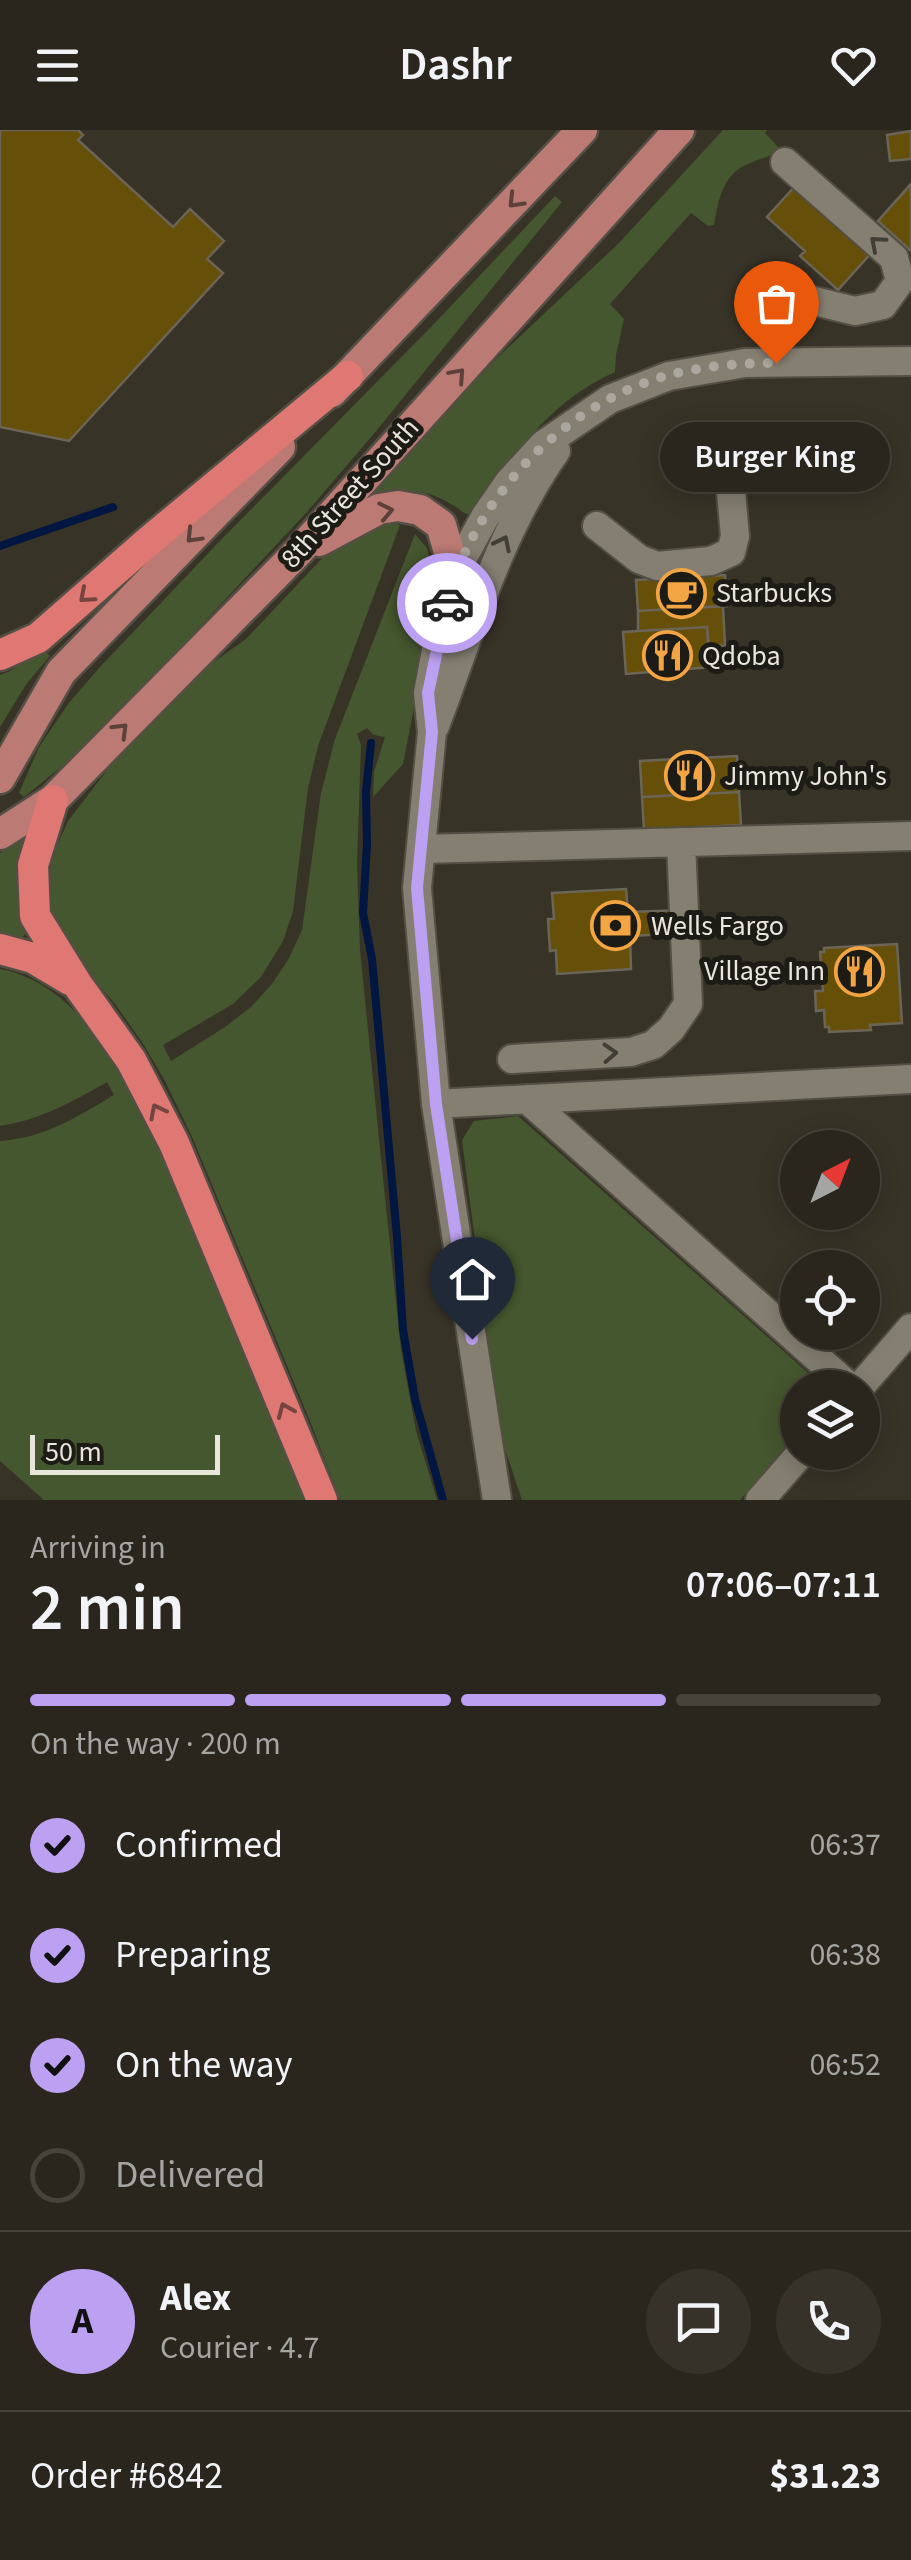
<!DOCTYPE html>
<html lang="en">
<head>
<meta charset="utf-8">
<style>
	body { margin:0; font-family:"Source Sans 3",sans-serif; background:#36322a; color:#f1f3f6; height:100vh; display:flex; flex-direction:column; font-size:38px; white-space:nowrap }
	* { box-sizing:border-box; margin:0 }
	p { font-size:32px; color:#a5a5a4 }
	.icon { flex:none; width:55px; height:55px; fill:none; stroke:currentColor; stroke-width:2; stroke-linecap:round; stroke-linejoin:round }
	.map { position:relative; height:1370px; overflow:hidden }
	.drawer { display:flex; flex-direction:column; background:#2a261d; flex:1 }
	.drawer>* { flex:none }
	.needle { width:65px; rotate:42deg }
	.tools { position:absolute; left:780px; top:1000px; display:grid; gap:20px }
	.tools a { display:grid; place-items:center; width:100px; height:100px; border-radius:50%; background:#2a261d; box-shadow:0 5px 25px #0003,0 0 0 2px #46433b; font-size:50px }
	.scale { position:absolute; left:30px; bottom:25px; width:190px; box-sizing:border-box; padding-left:10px; border:5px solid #e9e6de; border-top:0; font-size:28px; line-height:35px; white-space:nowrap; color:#e9e6de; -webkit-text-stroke:8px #1d1b15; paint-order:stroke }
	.pin { position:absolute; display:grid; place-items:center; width:85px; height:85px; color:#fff; margin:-102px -42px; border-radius:50% 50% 50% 0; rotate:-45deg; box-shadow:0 0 10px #0007 }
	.pin .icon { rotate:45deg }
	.courier { position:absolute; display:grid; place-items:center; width:100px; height:100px; margin:-50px; border:8px solid #bca0f2; border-radius:50%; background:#fff; color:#222; box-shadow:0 2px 12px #0007 }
	.bubble { position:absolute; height:70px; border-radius:35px; background:#2a261d; box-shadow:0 5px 25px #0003,0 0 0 2px #46433b; font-size:32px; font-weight:600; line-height:70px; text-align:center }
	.headline em { font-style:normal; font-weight:600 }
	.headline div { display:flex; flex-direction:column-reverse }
	.headline { display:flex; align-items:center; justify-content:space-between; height:170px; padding:0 30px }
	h1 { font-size:65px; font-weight:600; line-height:75px }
	.bar { display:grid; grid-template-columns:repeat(4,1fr); gap:15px 10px; align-content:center; height:120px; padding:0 30px }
	.bar i { height:12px; border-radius:8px; background:#46433b }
	.bar .on { background:#bca0f2 }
	.bar p { grid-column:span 4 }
	.line { display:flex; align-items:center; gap:25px; padding:0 30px; border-top:2px solid #46433b }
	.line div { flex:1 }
	.round { display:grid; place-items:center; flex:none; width:105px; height:105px; border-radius:52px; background:#36322a }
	ol { padding:0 30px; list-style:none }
	li { display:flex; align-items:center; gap:30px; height:110px }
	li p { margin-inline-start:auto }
	li .icon { padding:10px; border-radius:50%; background:#bca0f2; color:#111; stroke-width:4 }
	li:last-child { color:#a5a5a4 }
	li i { width:55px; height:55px; border:5px solid #46433b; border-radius:50% }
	header { display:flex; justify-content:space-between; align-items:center; height:130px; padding:0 30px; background:#2a261d; font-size:45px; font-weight:600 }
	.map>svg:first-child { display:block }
</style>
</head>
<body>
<header><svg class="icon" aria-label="menu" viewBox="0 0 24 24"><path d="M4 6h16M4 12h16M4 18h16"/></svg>Dashr<svg class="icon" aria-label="heart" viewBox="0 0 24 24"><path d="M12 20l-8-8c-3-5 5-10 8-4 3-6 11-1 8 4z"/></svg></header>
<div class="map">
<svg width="911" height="1370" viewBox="0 0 911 1370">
	<rect width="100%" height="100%" fill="#383327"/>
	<path fill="#45572e" d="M723,0H767L765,3L781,20C771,26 760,29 750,33C722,44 719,69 714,95L708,96L691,83L610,174L624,189L616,225L615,242C548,272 512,326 473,386C463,384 460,379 451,374C427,359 402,358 376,365L373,361L497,228L619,113Z
		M555,66L562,72L377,300L307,382L174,524L71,629L24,667L19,663L39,617L68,574L100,537L216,415L432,196Z
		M388,391L400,395L318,616L308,658L293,781L283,811L261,847L233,874L163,915L171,931L225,897L251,877L272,854L289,828L302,800L321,663L335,609L415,404L427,418L434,446V475L403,634L373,667L374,642L385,607L374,605L367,598L357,604L361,615L357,734L360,820L381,1029L401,1220L416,1301L437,1370H340L312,1296L193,1009L165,951L144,915L115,874L70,821L51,781L50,757L51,735L57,716L68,691L111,635L194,546L246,509L330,420L349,406Z
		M43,519L50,526L27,553L0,597V545L10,541Z
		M19,711H23C17,744 15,770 28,801L22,808L0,802V723Z
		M0,839C28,843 60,864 78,885C131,947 163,1026 195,1101C233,1190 270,1280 307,1370H44L0,1331V1011C44,1008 77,987 114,965L107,952C70,973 42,989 0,996Z
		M518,986L824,1257L798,1258L797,1303L740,1370H522L500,1304L462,1010L474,991Z"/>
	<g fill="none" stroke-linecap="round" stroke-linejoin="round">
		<path stroke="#011640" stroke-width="8" d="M0,416L113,377
			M371,613L366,662L367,714L363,783L372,829L397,1107L403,1200L415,1269L443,1370"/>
	</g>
	<path fill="#654f09" stroke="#6b6558" stroke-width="2.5" d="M0,0H78L83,5L78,10L173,97L190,79L224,111L207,129L223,143L69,311L0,297Z
		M911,1V29L890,31L887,5Z
		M798,53L873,121L838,160L800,126L805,121L767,87Z
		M911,54V121L878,91Z
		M725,445L727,476L638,481L636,450Z
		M723,476L725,516L708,515L707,497L638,501V481Z
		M707,497L711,537L626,544L623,502Z
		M737,626L739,662L642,667L640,631Z
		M739,662L741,695L644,700L642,667Z
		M626,759L628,782L683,780L684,803L630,806L631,839L557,844L556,820L550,821L548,789H554L552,763Z
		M897,814L902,893L870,895L871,900L829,902V897H825L824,880L816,881L815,861H823L820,822H824V818Z"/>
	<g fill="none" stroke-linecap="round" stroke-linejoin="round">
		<defs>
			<path id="minor" d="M785,32L894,128L900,151L883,175L855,181L794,166
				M597,396L639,429L657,436L711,431L731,422L735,406L728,329
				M435,596C471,502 497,405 556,321
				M422,719L911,706
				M512,929L631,922L653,915L671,899L688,874L681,712
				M527,969L851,1258
				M436,974L911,949
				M859,1258L911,1198
				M497,1370L436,974L417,758L432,602L428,563L436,520L455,442L485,387L509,352L544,314L610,269L669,246L745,233L911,231
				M760,1370L802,1322"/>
			<path id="major" d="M332,262L582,0
				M319,411L379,379L398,376L420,380L441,395L455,442
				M0,648L61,542L280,317
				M0,704L53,670L299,421L679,0"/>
			<path id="highway" d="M0,525L38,508L150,410L348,246
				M53,670L33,735L35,786L77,854L131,930L174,1013L322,1370
				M0,819L33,828L70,850"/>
		</defs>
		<use href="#minor" stroke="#544f45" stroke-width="32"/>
		<use href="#major" stroke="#544f45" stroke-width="35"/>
		<use href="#highway" stroke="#544f45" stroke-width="35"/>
		<use href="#minor" stroke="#857f72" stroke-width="28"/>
		<use href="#major" stroke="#bb7a73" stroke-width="30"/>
		<use href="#highway" stroke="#df7773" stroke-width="30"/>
	</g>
	<defs><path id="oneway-chevron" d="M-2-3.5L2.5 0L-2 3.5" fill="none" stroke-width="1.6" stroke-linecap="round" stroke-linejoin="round" transform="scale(2.5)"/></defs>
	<g stroke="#5c413b">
		<use href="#oneway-chevron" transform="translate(515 71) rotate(134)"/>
		<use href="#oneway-chevron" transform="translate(458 245) rotate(-48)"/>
		<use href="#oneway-chevron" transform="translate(386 381) rotate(-12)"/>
		<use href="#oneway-chevron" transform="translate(193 406) rotate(134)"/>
		<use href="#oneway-chevron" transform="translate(121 600) rotate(-45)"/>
	</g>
	<g stroke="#413e36">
		<use href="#oneway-chevron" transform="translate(877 113) rotate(-139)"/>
		<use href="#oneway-chevron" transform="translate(503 413) rotate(-64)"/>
		<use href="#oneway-chevron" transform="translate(610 923) rotate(-3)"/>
	</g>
	<g stroke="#74443f">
		<use href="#oneway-chevron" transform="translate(86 466) rotate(139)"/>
		<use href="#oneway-chevron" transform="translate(157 981) rotate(-117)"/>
		<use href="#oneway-chevron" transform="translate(285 1280) rotate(-113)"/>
	</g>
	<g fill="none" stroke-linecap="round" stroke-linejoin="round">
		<path stroke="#aba79e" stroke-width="10" stroke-dasharray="0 18" d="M447,473C474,368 563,274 669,245C703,236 741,233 776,233"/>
		<path stroke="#bca0f2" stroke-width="12" d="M447,473L428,563L432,602L417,758L436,974L472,1209"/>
	</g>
	<defs>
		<symbol id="cafe-ring" viewBox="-11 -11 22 22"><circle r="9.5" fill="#1d1b15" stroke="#f3a443" stroke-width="1.5"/><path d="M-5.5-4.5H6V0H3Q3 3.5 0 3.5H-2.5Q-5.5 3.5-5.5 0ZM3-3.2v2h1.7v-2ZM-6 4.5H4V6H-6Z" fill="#f3a443"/></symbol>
		<symbol id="restaurant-ring" viewBox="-11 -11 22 22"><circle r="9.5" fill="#1d1b15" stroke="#f3a443" stroke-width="1.5"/><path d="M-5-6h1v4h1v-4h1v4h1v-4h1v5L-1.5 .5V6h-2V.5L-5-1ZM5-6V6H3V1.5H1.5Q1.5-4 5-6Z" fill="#f3a443"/></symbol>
		<symbol id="bank-ring" viewBox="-11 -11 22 22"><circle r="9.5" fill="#1d1b15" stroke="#f3a443" stroke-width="1.5"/><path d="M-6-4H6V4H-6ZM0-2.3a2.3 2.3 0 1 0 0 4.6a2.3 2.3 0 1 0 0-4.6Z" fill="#f3a443"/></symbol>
	</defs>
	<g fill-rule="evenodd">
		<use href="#cafe-ring" x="654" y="436" width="55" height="55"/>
		<use href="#restaurant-ring" x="640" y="498" width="55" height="55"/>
		<use href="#restaurant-ring" x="662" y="618" width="55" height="55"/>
		<use href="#bank-ring" x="588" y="768" width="55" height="55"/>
		<use href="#restaurant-ring" x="832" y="814" width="55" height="55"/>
	</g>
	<g text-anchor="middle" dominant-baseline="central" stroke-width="10" stroke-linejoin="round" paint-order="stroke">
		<g font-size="28" fill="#e9e6de" stroke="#1d1b15">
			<text transform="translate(350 363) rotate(-48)">8th Street South</text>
		</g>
		<g font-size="28" fill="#e9e6de" stroke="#1d1b15" text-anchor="start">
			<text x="716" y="463">Starbucks</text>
			<text x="702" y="526">Qdoba</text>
			<text x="724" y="646">Jimmy John's</text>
			<text x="651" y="796">Wells Fargo</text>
			<text x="825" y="841" text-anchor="end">Village Inn</text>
		</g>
	</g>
</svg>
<div class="tools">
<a><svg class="needle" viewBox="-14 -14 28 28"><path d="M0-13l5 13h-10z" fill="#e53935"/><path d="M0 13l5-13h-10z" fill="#a5a5a4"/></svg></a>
<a><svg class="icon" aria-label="locate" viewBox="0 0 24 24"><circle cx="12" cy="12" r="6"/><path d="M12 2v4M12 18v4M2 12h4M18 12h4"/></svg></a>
<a><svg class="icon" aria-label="layers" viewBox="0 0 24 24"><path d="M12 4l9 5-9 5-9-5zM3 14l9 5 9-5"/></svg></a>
</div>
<div class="scale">50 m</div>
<div class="pin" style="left:776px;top:233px;background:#ea580c"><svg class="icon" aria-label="bag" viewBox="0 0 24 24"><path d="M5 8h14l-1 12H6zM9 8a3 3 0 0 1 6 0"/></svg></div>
<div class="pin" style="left:472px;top:1209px;background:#1f2937"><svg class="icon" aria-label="home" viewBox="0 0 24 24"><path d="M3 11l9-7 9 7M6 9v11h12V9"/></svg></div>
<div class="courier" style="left:447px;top:473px"><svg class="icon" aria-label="car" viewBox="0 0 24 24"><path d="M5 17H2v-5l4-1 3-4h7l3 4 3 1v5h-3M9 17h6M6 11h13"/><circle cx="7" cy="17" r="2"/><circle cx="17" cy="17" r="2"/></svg></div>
<div class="bubble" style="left:660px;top:292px;width:230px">Burger King</div>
</div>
<section class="drawer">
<div class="headline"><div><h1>2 min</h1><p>Arriving in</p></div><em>07:06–07:11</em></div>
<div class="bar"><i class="on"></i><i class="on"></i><i class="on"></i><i></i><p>On the way · 200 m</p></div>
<ol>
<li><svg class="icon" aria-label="check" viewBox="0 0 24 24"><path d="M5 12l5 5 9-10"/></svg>Confirmed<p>06:37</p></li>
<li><svg class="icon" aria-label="check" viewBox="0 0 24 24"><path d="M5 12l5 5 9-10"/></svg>Preparing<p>06:38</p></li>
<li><svg class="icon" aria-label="check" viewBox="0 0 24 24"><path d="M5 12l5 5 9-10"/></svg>On the way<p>06:52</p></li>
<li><i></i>Delivered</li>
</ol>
<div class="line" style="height:180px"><b class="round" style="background:#bca0f2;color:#111">A</b><div><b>Alex</b><p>Courier · 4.7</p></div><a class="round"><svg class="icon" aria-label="chat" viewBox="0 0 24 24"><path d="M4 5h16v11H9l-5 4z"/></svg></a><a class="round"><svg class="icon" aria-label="phone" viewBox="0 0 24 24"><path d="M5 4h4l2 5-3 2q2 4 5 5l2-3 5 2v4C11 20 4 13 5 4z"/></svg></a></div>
<div class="line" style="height:130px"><div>Order #6842</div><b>$31.23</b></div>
</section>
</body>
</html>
